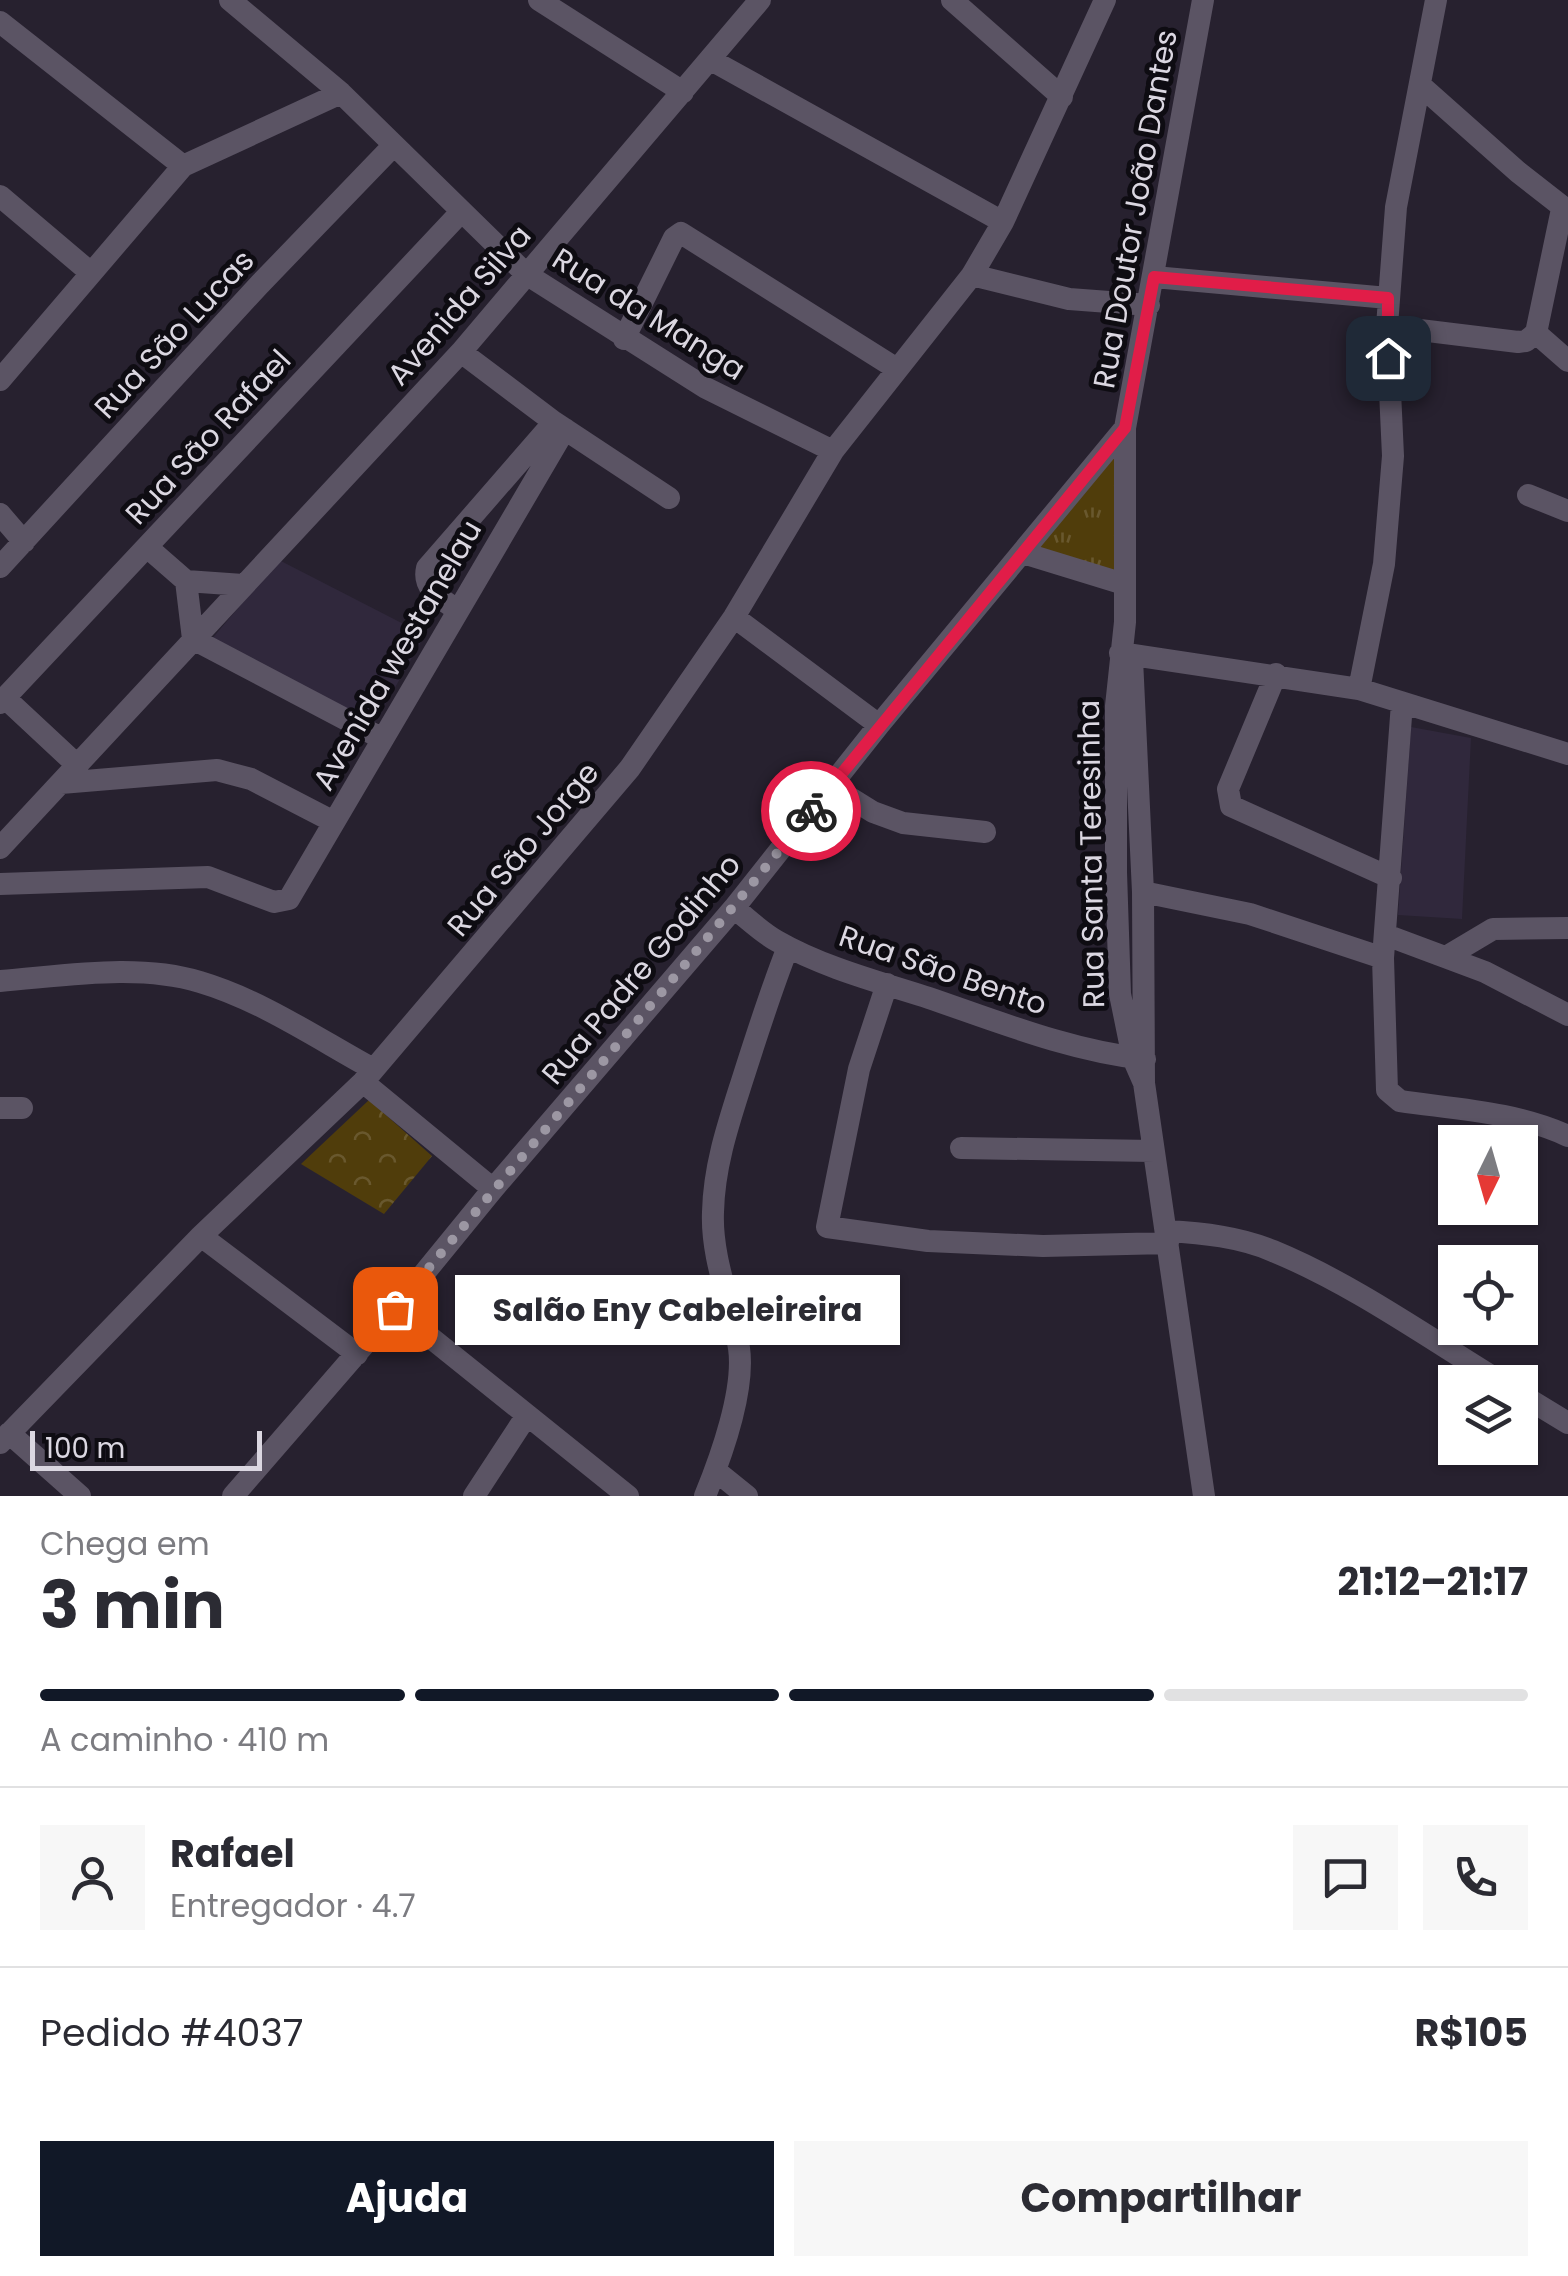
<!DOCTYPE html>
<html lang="pt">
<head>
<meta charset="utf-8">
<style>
	body { margin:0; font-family:Poppins,sans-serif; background:#f7f7f7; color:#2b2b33; height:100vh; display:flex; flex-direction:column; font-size:38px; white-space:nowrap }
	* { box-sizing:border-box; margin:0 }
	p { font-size:32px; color:#7c7c81 }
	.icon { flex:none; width:55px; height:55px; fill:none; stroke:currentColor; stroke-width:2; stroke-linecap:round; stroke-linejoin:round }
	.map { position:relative; height:1496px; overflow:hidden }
	.details { display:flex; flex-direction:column; background:#fff; flex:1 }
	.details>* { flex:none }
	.needle { width:65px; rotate:185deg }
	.controls { position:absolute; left:1438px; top:1125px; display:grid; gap:20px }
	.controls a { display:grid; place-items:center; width:100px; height:100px; border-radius:0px; background:#fff; box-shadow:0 2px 8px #0004; font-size:50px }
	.scale { position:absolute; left:30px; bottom:25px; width:232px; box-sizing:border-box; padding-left:10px; border:5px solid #dbd7e1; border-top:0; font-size:28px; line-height:35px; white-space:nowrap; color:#dbd7e1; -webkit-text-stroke:8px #0e0c12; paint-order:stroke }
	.pin { position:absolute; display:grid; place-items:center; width:85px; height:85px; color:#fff; margin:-42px; border-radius:20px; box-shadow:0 5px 15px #0006 }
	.courier { position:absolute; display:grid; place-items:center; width:100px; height:100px; margin:-50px; border:8px solid #e11d48; border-radius:50%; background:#fff; color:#222; box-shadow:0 2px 12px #0007 }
	.bubble { position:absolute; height:70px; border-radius:0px; background:#fff; box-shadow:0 2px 8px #0004; font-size:32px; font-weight:700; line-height:70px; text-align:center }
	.overview em { font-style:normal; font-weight:700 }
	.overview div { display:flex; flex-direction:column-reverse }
	.overview { display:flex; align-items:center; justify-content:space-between; height:170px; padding:0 40px }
	h1 { font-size:65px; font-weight:700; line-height:75px }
	.bar { display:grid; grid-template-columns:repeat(4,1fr); gap:15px 10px; align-content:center; height:120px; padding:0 40px }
	.bar i { height:12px; border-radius:8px; background:#e1e1e2 }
	.bar .active { background:#111827 }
	.bar p { grid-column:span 4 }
	.line { display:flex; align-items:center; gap:25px; padding:0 40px; border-top:2px solid #e1e1e2 }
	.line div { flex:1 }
	.round { display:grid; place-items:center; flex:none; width:105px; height:105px; border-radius:0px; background:#f7f7f7 }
	.cta { display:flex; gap:20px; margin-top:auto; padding:20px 40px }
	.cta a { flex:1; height:115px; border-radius:0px; background:#111827; color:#fff; font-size:40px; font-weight:700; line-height:115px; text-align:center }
	.cta a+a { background:#f7f7f7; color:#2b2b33 }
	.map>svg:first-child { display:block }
</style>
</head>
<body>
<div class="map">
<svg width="1568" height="1496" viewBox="0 0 1568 1496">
	<defs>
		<pattern id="forest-crowns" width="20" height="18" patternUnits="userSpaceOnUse" patternTransform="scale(2.5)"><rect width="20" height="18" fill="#503d0b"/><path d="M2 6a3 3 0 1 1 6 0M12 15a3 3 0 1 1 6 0" fill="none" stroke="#69582e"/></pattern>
		<pattern id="park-tufts" width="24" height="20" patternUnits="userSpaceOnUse" patternTransform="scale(2.5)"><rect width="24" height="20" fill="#503d0b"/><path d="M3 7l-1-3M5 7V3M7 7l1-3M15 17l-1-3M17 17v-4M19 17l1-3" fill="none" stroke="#69582e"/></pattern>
	</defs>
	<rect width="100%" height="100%" fill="#27212f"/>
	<path fill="#30283c" d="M279,560L425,635L373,726L210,641Z
		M1411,727L1471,738L1462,919L1398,915Z"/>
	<path fill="url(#forest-crowns)" d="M369,1100L432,1156L384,1214L301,1164Z"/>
	<path fill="url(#park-tufts)" d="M1120,444V575L1031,550Z"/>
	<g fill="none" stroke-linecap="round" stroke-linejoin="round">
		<path stroke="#5b5464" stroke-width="22" d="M230,0L341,93L526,274L706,388L833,451
			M539,0L683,92
			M952,0L1062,97
			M0,22L183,166
			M711,60L1003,222
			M1420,85L1518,172L1568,211
			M0,196L91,273
			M972,275L1069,299L1149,305
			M1154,277L1388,298
			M1387,326L1518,342L1526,341L1536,333
			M1536,333L1562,209
			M1536,333L1568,361
			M624,339L674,238L681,233L897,369
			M461,352L554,422L669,498
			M0,380L183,166L341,93
			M1528,495L1568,511
			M0,514L24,542
			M147,547L186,581
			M1023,553L1124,584
			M0,567L260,284L394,145
			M457,610C442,599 422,589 427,568L554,422
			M734,617L879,725
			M193,639L381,738
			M193,639L186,581L243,585
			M1120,653L1359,689L1568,754
			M1132,659L1143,892L1144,1083L1204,1496
			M1276,674L1228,789L1231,806L1391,878
			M1359,689L1384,564L1393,456L1387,326L1396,207L1436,0
			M5,698L77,765
			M0,703L461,212
			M1402,703L1383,958L1387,1090L1400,1101C1455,1109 1517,1112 1568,1136
			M61,783L217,770L251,779L334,822
			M831,786L873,812L903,823L985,832
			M0,848L461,352L760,0
			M0,884L208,877L274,902L289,899L565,429
			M1143,892L1250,914L1383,958
			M734,908C748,919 761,932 777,941C822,967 879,982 929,998C999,1022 1071,1051 1145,1059
			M1386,935L1485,972L1568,1015
			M1446,957L1493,929L1568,928
			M0,981C64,976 138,963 200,982C261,1000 318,1039 373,1069
			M887,984L859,1069L827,1227L928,1241L1043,1246L1168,1243
			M363,1082L493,1189
			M1144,1083L1133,1058L1120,994L1116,872V706L1125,622V428L1203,0
			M0,1108H22
			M961,1148L1153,1151
			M1167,1231C1203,1233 1240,1237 1273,1251C1353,1284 1427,1337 1501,1382
			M201,1236L357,1354
			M395,1309L628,1496
			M1520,1394L1568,1423
			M9,1433L80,1496
			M0,1443L201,1236L363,1082L630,768L734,617L833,451L972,275L1003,222L1105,0
			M716,1471L747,1496
			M233,1496L395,1309L493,1189L734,908L879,725L1125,428
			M474,1496L527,1415
			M705,1496C721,1457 745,1390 739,1348C731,1303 711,1258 713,1212C714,1165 729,1122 743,1078C757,1034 771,990 788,947"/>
	</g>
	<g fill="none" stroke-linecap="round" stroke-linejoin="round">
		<path stroke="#9c97a3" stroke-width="10" stroke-dasharray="0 18" d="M395,1309C532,1142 676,980 811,811"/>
		<path stroke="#e11d48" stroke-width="12" d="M811,811L1125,428L1154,277L1388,298V358"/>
	</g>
	<g text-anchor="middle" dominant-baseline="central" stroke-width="10" stroke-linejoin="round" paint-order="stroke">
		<g font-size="30" fill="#dbd7e1" stroke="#0e0c12">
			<text transform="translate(1135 209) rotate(-80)">Rua Doutor João Dantes</text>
			<text transform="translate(459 305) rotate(-49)">Avenida Silva</text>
			<text transform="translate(649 314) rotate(32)">Rua da Manga</text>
			<text transform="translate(174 334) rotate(-47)">Rua São Lucas</text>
			<text transform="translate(208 437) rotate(-47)">Rua São Rafael</text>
			<text transform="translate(397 655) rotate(-60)">Avenida westanelau</text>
			<text transform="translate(523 849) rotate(-50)">Rua São Jorge</text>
			<text transform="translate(1091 854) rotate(-91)">Rua Santa Teresinha</text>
			<text transform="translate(641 969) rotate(-50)">Rua Padre Godinho</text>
			<text transform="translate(943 970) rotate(19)">Rua São Bento</text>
		</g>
	</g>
</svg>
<div class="controls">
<a><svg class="needle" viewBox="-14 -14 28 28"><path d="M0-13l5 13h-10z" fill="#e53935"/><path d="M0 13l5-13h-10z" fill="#7c7c81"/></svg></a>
<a><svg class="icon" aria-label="locate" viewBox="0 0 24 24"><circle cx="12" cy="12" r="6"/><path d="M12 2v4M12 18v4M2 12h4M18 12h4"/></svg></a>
<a><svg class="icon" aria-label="layers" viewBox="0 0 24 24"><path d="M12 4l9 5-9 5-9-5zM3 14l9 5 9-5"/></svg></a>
</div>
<div class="scale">100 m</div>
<div class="pin" style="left:395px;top:1309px;background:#ea580c"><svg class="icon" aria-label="bag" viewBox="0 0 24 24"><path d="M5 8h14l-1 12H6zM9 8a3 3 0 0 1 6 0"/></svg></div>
<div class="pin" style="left:1388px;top:358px;background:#1f2937"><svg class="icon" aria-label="home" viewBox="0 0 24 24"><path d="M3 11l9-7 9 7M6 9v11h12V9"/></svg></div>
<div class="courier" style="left:811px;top:811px"><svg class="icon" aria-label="bike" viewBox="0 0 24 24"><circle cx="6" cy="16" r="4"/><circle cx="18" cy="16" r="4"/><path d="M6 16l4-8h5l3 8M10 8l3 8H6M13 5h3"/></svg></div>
<div class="bubble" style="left:455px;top:1275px;width:445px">Salão Eny Cabeleireira</div>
</div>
<section class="details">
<div class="overview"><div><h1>3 min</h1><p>Chega em</p></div><em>21:12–21:17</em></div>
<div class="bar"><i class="active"></i><i class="active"></i><i class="active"></i><i></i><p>A caminho · 410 m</p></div>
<div class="line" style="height:180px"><a class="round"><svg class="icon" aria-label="person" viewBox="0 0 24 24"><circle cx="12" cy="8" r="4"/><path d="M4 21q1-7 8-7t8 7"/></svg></a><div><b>Rafael</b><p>Entregador · 4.7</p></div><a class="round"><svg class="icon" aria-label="chat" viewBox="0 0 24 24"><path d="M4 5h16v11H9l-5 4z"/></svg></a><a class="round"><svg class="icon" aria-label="phone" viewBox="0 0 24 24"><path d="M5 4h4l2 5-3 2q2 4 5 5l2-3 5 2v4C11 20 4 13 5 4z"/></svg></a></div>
<div class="line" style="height:130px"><div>Pedido #4037</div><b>R$105</b></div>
<div class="cta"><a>Ajuda</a><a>Compartilhar</a></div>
</section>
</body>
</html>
